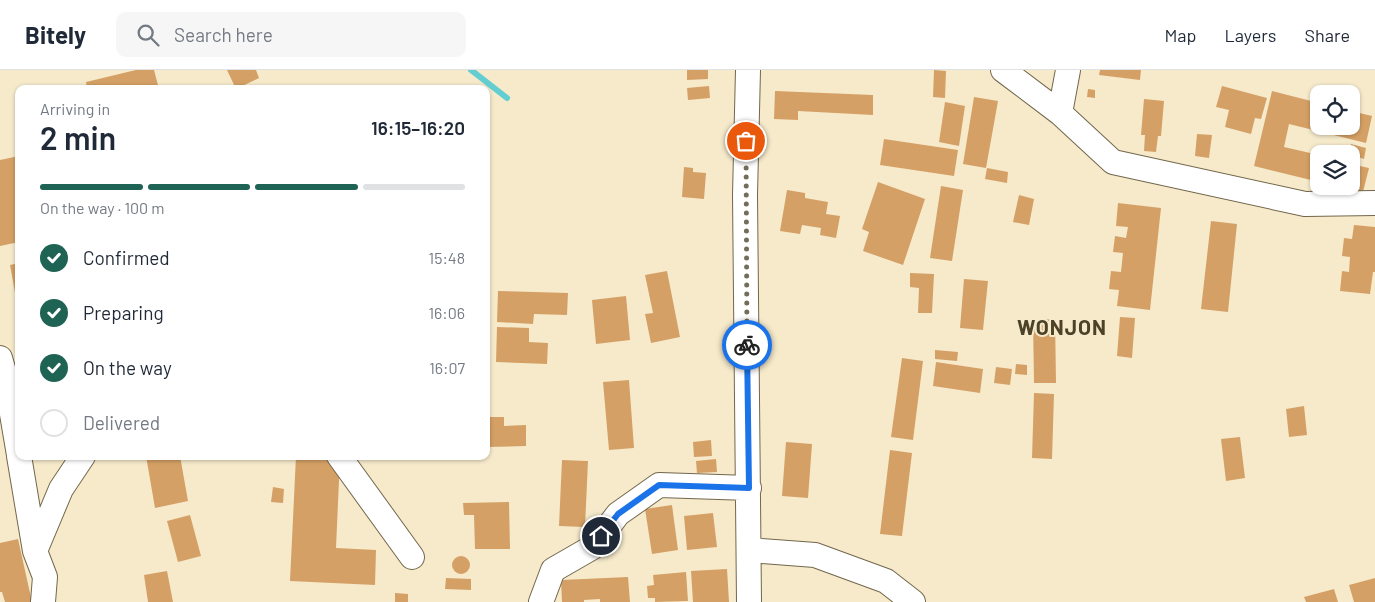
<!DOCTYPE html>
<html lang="en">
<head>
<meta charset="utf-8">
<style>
	body { margin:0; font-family:Barlow,sans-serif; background:#f6f6f7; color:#1f2937; height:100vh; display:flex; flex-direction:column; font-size:19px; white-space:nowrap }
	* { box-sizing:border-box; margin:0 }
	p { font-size:16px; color:#747a83 }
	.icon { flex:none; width:28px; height:28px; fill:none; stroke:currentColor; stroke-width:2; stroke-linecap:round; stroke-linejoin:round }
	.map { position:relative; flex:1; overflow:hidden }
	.panel { position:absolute; left:15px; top:15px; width:475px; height:375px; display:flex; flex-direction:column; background:#fff; border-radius:10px; box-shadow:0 1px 4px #0004 }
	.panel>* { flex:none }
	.buttons { position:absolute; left:1310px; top:15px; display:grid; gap:10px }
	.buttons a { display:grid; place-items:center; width:50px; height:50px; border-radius:10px; background:#fff; box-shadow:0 1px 4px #0004; font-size:25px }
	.pin { position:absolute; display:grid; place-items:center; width:42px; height:42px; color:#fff; margin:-21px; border:2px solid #fff; border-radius:50%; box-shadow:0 1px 5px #0007 }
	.courier { position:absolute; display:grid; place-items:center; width:50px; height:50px; margin:-25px; border:4px solid #1a73e8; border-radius:50%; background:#fff; color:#222; box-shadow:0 1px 6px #0007 }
	.overview em { font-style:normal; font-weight:600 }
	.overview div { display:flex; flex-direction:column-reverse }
	.overview { display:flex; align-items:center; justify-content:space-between; height:85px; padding:0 25px }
	h1 { font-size:32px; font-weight:600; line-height:38px }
	.bar { display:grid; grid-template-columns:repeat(4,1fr); gap:8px 5px; align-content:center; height:60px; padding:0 25px }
	.bar i { height:6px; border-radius:4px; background:#e0e1e3 }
	.bar .on { background:#1f6354 }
	.bar p { grid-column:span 4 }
	ol { padding:0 25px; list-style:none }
	li { display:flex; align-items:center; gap:15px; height:55px }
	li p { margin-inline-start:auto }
	li .icon { padding:5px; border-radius:50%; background:#1f6354; color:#fff; stroke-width:4 }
	li:last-child { color:#747a83 }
	li i { width:28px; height:28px; border:2px solid #e0e1e3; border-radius:50% }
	header { display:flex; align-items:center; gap:30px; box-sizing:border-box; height:70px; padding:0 25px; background:#fff; border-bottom:1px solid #e0e1e3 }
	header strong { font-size:24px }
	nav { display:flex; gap:28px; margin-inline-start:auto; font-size:18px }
	.search { width:350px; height:45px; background:#f6f6f7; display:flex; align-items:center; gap:12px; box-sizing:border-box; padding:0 18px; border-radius:10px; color:#747a83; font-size:19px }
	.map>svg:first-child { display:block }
</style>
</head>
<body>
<header>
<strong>Bitely</strong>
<div class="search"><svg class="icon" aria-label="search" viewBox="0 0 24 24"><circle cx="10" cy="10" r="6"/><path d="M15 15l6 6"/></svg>Search here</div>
<nav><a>Map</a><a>Layers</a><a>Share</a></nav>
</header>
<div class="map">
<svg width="1375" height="532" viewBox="0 0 1375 532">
	<rect width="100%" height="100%" fill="#f6eacb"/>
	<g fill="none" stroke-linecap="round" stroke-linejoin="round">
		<path stroke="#63ced1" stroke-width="6" d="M471,0L507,28"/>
	</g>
	<path fill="#d5a065" d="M136,0H154L159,19H87L86,12Z
		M227,0H256L259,8L236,19Z
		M687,0H708V9L687,10Z
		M934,0L946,1L945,28L933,27Z
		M1100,0H1141L1140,10L1099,5Z
		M709,16L710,28L688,30L687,18Z
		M1222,16L1267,28L1261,49L1255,48L1251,64L1225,57L1229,40L1216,37Z
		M1088,19L1095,20V28L1087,27Z
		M775,21L873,25V45L798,41V50L774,49Z
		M1272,21L1319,33V56H1351V41L1372,46L1366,73L1289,54L1284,77L1319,85V112L1254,96Z
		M974,27L998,31L986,98L963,94Z
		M1144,29L1164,31L1161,66H1158L1156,82L1144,81L1145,65H1141Z
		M945,32L965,36L959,76L939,72Z
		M1197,64L1212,65L1209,88L1195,86Z
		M884,69L958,80L954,106L880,95Z
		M1351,74L1366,78L1364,89L1349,84Z
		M19,86V111L15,112L19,129V172L0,176V90Z
		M1351,94L1369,98L1363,122L1341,117L1351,116Z
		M684,97L693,98V102L706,103L704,129L682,127Z
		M987,98L1008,102L1007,113L985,109Z
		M878,112L925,129L903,195L863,181L869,162L862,159Z
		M941,116L963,120L952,191L930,188Z
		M787,120L805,123V128L828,132L826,144L840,146L836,168L820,165L821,158L802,155L800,164L780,161Z
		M1019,125L1034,129L1029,155L1013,152Z
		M1118,133L1161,138L1150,240L1117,236L1119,220L1109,219L1111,201L1121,202L1123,183L1113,182L1115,166L1126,168L1128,157L1116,156Z
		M1211,151L1237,154L1228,242L1201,239Z
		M1354,155L1375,157V202H1373L1370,224L1340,221L1342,201L1349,202L1350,187L1342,186L1344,168L1352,169Z
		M19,193V239H18L10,195Z
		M667,201L680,267L651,273L645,244L653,243L645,205Z
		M910,203L934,204L932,243H918L919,218L910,217Z
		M964,209L988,211L983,260L960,258Z
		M498,221L568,223L567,245L534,244L533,254L497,252Z
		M626,226L630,270L596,274L592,230Z
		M1120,247L1135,248L1132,288L1117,286Z
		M1055,249L1056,313H1034L1033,250Z
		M497,257L529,258V272L548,273L547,294L496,292Z
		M935,280L958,282L957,291L935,289Z
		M902,288L923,291L913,370L891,367Z
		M936,292L983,299L980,323L933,316Z
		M1016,294L1027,295V305L1015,304Z
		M996,297L1012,299L1010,315L994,313Z
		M629,310L634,378L609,380L603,312Z
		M1034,323L1054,324L1052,389L1032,388Z
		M1304,336L1307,365L1289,367L1286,339Z
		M486,347H504V356L526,355V376L486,377Z
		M1240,367L1245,408L1226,411L1221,369Z
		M711,370L712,386L694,387L693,372Z
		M786,372L812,374L808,428L782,426Z
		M890,380L912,383L902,466L880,464Z
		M146,386H180L188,431L155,438Z
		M296,386L340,388L336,478L376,480L375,515L290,511Z
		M716,389L717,402L697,403L696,391Z
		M562,390L588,391L585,457L559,456Z
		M273,417L284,419L283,433L271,432Z
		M509,432L510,479H475L474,445H464L463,433Z
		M672,435L678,480L652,484L645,439Z
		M713,443L717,477L687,480L684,446Z
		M190,445L201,486L178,492L167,451Z
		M18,469L32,532H5L2,522H0V473Z
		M452 495a9 9 0 1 1 18 0a9 9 0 1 1-18 0Z
		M727,499L729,532H693L691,501Z
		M167,501L173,532H148L144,505Z
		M686,502L688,531L655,532V528H648L647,516L654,515L653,505Z
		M628,507L630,532H600V529L584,530V532H562L561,510Z
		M446,508L471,509V520L445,519Z
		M1375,508V532H1354L1349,515Z
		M1334,519L1338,532H1306L1304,527Z
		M395,523L408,524V532H395Z"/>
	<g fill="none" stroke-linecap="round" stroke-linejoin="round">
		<defs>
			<path id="street" d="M748,0L745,125L749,532
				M1003,0L1060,43L1113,92L1305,134L1375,133
				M1060,43L1068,0
				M0,288L6,309L19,385
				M19,386L35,481L45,507L43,532
				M339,386L412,487
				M749,480L815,485L886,511L913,532
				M35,481L61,419L83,386
				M541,532L553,500L593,477L618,444L659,415L749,418"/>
		</defs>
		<use href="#street" stroke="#72674c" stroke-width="26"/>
		<use href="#street" stroke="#fff" stroke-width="24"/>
	</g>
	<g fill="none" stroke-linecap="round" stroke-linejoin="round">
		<path stroke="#756d5b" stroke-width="5" stroke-dasharray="0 9" d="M746,71L747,275"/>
		<path stroke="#1a73e8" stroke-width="6" d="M601,466L618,444L659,415L749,418L747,275"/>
	</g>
	<g text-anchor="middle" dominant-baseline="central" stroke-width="4" stroke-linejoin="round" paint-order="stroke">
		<g font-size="21" font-weight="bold" letter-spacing="1" fill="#4c4227" stroke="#f6eacb">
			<text x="1062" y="256">WONJON</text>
		</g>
	</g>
</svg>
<div class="buttons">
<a><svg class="icon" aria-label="locate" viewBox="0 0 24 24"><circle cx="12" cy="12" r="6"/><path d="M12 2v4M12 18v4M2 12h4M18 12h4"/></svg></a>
<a><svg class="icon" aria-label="layers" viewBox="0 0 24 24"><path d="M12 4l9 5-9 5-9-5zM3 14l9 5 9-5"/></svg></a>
</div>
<div class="pin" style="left:746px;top:71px;background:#ea580c"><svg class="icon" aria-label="bag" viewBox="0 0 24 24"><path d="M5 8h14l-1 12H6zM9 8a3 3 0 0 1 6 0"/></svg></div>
<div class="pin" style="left:601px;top:466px;background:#1f2937"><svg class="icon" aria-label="home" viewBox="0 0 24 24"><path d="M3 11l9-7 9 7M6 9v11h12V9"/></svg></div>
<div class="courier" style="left:747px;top:275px"><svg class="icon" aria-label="bike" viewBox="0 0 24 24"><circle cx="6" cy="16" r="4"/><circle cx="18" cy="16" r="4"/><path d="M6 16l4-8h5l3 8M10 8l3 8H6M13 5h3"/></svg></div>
<section class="panel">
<div class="overview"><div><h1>2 min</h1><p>Arriving in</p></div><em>16:15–16:20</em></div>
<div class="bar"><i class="on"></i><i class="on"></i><i class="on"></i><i></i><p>On the way · 100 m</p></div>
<ol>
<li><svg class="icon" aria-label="check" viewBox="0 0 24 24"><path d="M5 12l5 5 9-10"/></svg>Confirmed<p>15:48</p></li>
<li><svg class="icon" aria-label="check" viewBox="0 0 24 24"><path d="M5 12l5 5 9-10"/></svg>Preparing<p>16:06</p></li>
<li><svg class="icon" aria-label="check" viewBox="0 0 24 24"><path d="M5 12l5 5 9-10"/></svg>On the way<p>16:07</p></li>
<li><i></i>Delivered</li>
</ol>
</section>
</div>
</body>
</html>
